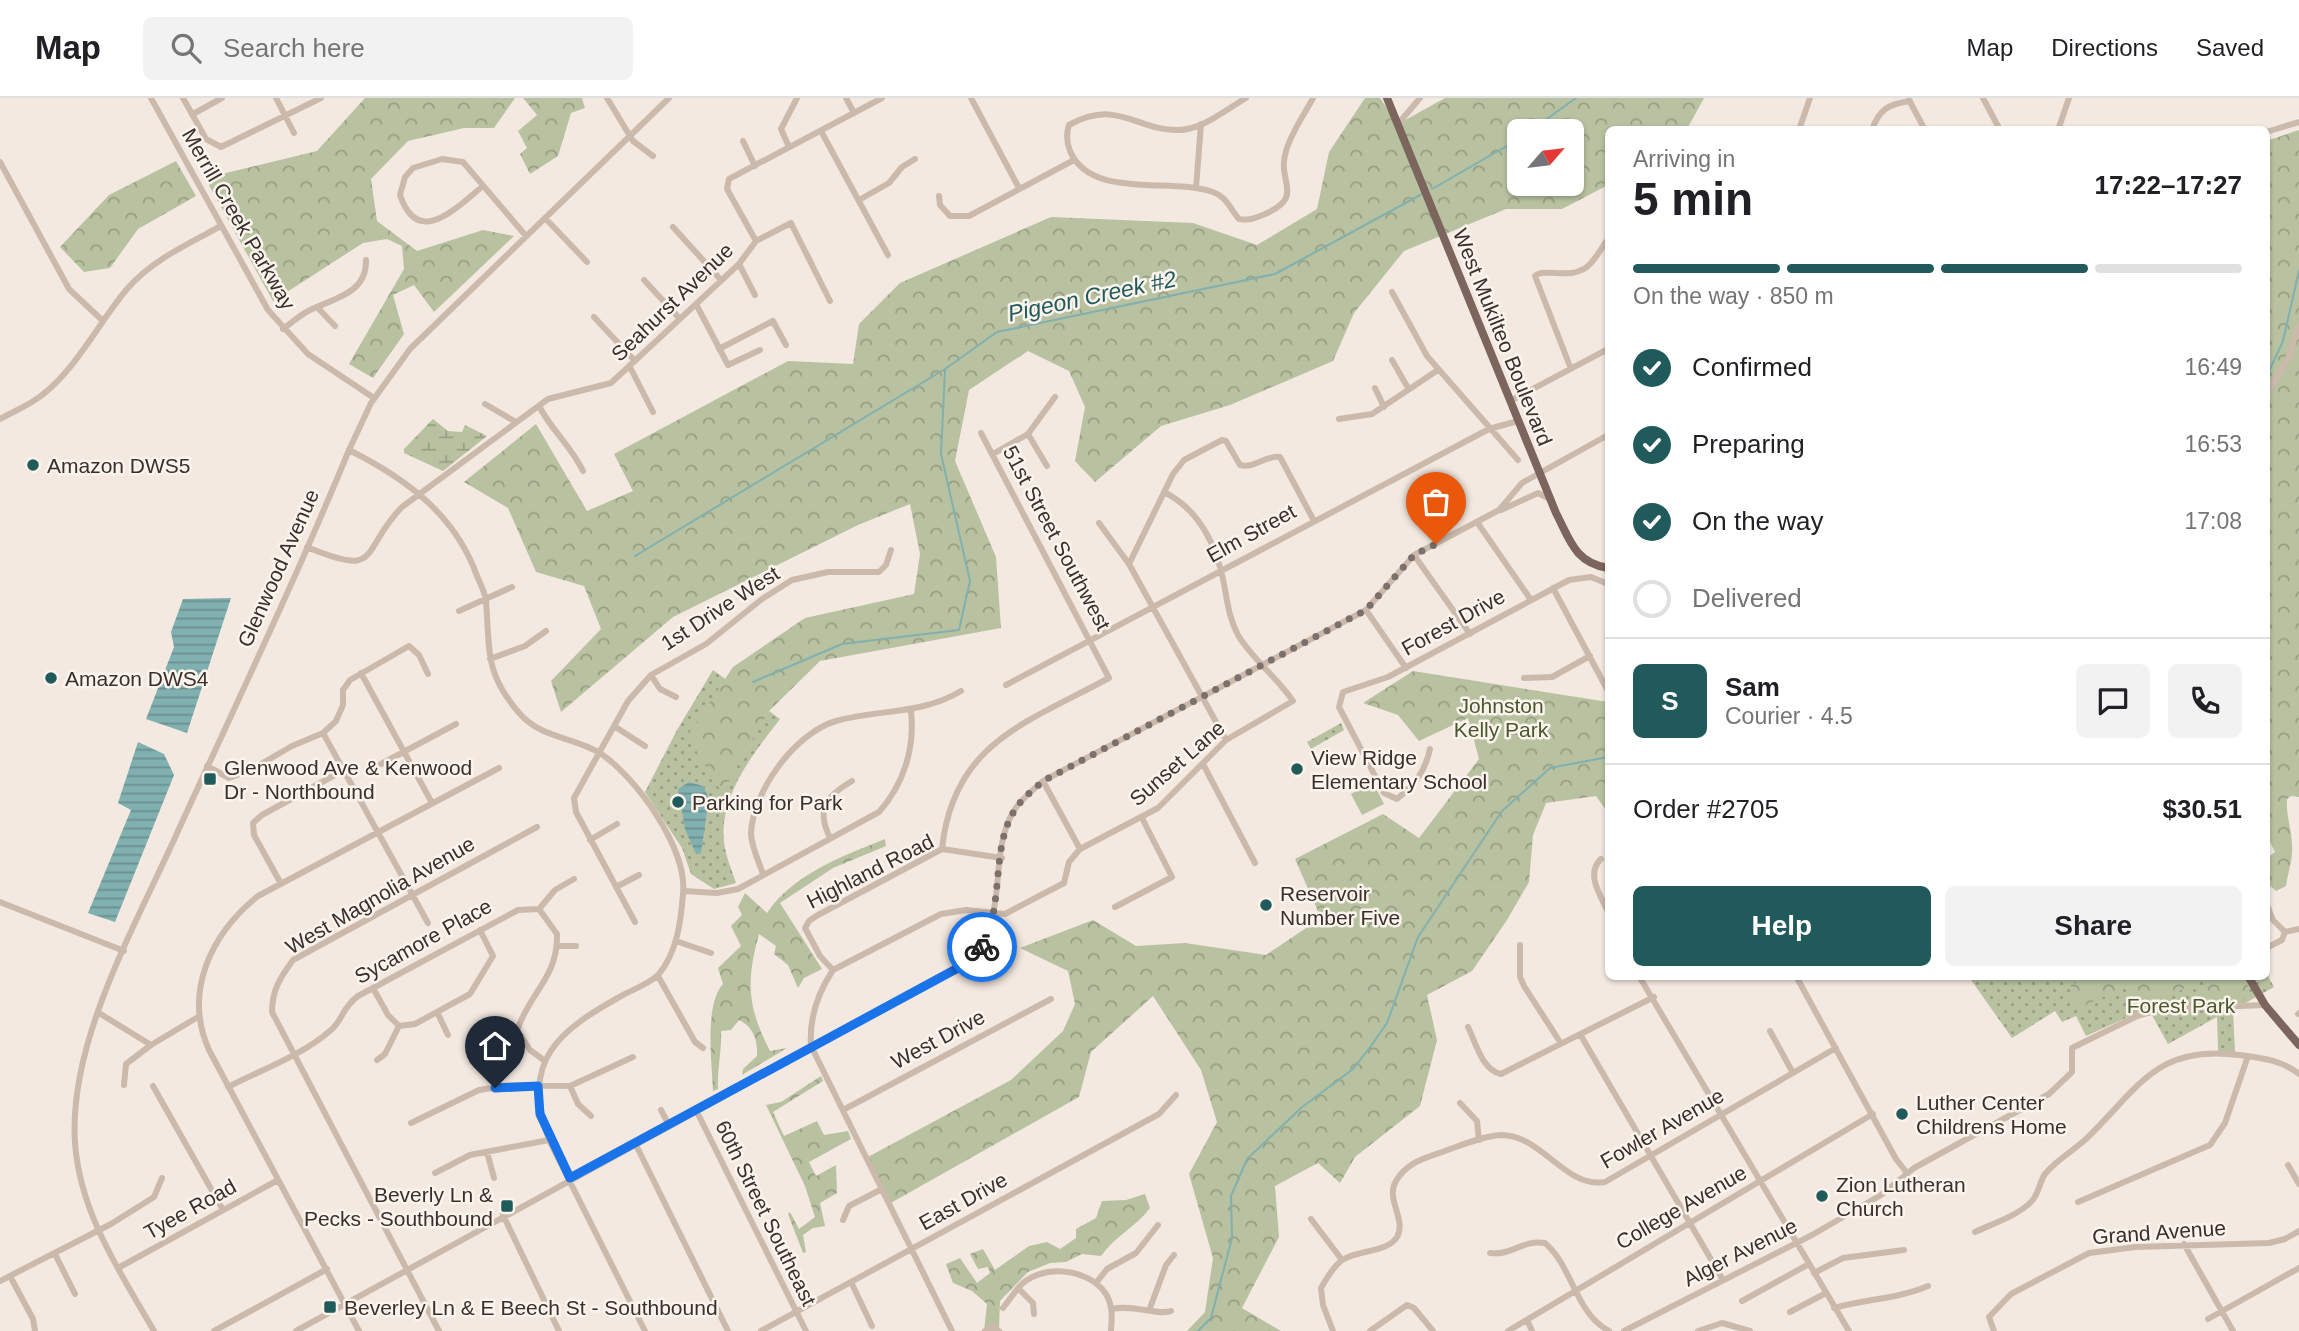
<!DOCTYPE html>
<html lang="en">
<head>
<meta charset="utf-8">
<style>
	body { margin:0; font-family:Arial,sans-serif; background:#f2f2f2; color:#202124; height:100vh; display:flex; flex-direction:column; font-size:26px; white-space:nowrap }
	* { box-sizing:border-box; margin:0 }
	p { font-size:23px; color:#757577 }
	.icon { flex:none; width:38px; height:38px; fill:none; stroke:currentColor; stroke-width:2; stroke-linecap:round; stroke-linejoin:round }
	.map { position:relative; flex:1; overflow:hidden }
	.panel { position:absolute; left:1605px; top:28px; width:665px; height:854px; display:flex; flex-direction:column; background:#fff; border-radius:10px; box-shadow:0 2px 5px #0004 }
	.panel>* { flex:none }
	.needle { width:46px; rotate:62deg }
	.tools { position:absolute; left:1507px; top:21px; display:grid; gap:14px }
	.tools a { display:grid; place-items:center; width:77px; height:77px; border-radius:10px; background:#fff; box-shadow:0 2px 5px #0004; font-size:35px }
	.pin { position:absolute; display:grid; place-items:center; width:60px; height:60px; color:#fff; margin:-72px -30px; border-radius:50% 50% 50% 0; rotate:-45deg; box-shadow:0 0 7px #0007 }
	.pin .icon { rotate:45deg }
	.courier { position:absolute; display:grid; place-items:center; width:70px; height:70px; margin:-35px; border:5px solid #1a73e8; border-radius:50%; background:#fff; color:#222; box-shadow:0 2px 9px #0007 }
	.overview em { font-style:normal; font-weight:700 }
	.overview div { display:flex; flex-direction:column-reverse }
	.overview { display:flex; align-items:center; justify-content:space-between; height:119px; padding:0 28px }
	h1 { font-size:46px; font-weight:700; line-height:52px }
	.bar { display:grid; grid-template-columns:repeat(4,1fr); gap:10px 7px; align-content:center; height:84px; padding:0 28px }
	.bar i { height:9px; border-radius:5px; background:#e0e0e0 }
	.bar .selected { background:#215a5b }
	.bar p { grid-column:span 4 }
	.line { display:flex; align-items:center; gap:18px; padding:0 28px; border-top:2px solid #e0e0e0 }
	.line div { flex:1 }
	.round { display:grid; place-items:center; flex:none; width:74px; height:74px; border-radius:10px; background:#f2f2f2 }
	ol { padding:0 28px; list-style:none }
	li { display:flex; align-items:center; gap:21px; height:77px }
	li p { margin-inline-start:auto }
	li .icon { padding:7px; border-radius:50%; background:#215a5b; color:#fff; stroke-width:4 }
	li:last-child { color:#757577 }
	li i { width:38px; height:38px; border:4px solid #e0e0e0; border-radius:50% }
	.action { display:flex; gap:14px; margin-top:auto; padding:14px 28px }
	.action a { flex:1; height:80px; border-radius:10px; background:#215a5b; color:#fff; font-size:28px; font-weight:700; line-height:80px; text-align:center }
	.action a+a { background:#f2f2f2; color:#202124 }
	header { display:flex; align-items:center; gap:42px; box-sizing:border-box; height:98px; padding:0 35px; background:#fff; border-bottom:2px solid #e0e0e0 }
	header strong { font-size:33px }
	nav { display:flex; gap:38px; margin-inline-start:auto; font-size:24px }
	.search { width:490px; height:63px; background:#f2f2f2; display:flex; align-items:center; gap:18px; box-sizing:border-box; padding:0 24px; border-radius:10px; color:#757577; font-size:26px }
	.map>svg:first-child { display:block }
</style>
</head>
<body>
<header>
<strong>Map</strong>
<div class="search"><svg class="icon" aria-label="search" viewBox="0 0 24 24"><circle cx="10" cy="10" r="6"/><path d="M15 15l6 6"/></svg>Search here</div>
<nav><a>Map</a><a>Directions</a><a>Saved</a></nav>
</header>
<div class="map">
<svg width="2299" height="1233" viewBox="0 0 2299 1233">
	<defs>
		<pattern id="green-dots" width="8" height="8" patternUnits="userSpaceOnUse" patternTransform="scale(1.75)"><rect width="8" height="8" fill="#b8c2a0"/><path d="M2 2h.1M6 6h.1" fill="none" stroke="#979e83" stroke-width="1.8" stroke-linecap="round"/></pattern>
		<pattern id="forest-crowns" width="20" height="18" patternUnits="userSpaceOnUse" patternTransform="scale(1.75)"><rect width="20" height="18" fill="#b8c2a0"/><path d="M2 6a3 3 0 1 1 6 0M12 15a3 3 0 1 1 6 0" fill="none" stroke="#979e83"/></pattern>
		<pattern id="wetland-marsh" width="20" height="14" patternUnits="userSpaceOnUse" patternTransform="scale(1.75)"><rect width="20" height="14" fill="#b8c2a0"/><path d="M1 5h8M5 5V1M11 12h8M15 12V8" fill="none" stroke="#979e83"/></pattern>
		<pattern id="water-rules" width="6" height="5" patternUnits="userSpaceOnUse" patternTransform="scale(1.75)"><rect width="6" height="5" fill="#80b0af"/><path d="M0 2.5h6" fill="none" stroke="#6a908f"/></pattern>
	</defs>
	<rect width="100%" height="100%" fill="#f3e9e1"/>
	<path fill="url(#green-dots)" d="M713,572L780,621C754,655 719,697 724,743C725,757 732,772 736,785L714,791L691,776L682,750L645,694L677,632Z
		M1341,625L1344,632L1311,651L1307,644Z
		M2266,874L2274,889L2233,912L2235,954L2218,953L2217,919L2168,946L2148,910L2086,938L2076,918L2062,924L2055,913L2012,940L1969,879L2266,878Z"/>
	<path fill="url(#forest-crowns)" fill-rule="evenodd" d="M365,0H515L494,30H464L408,43L371,81L377,123L417,153L483,132L514,138L434,214L414,187L393,197L404,236L373,280L349,266L404,171L402,148L387,141L363,145L273,203L205,80L317,53Z
		M523,0H582L585,10L571,15L558,58L530,76L520,56L527,50L518,33L537,17Z
		M1365,0H1380L1398,26L1445,0H1704L1687,31L1608,32V87L1562,111H1506L1404,153L1354,215L1333,263L1230,307L1161,328L1095,384L1075,363L1085,309L1069,273L1028,253L969,292L955,363L996,459L1001,530L820,563L769,613L722,695L687,638L733,569L805,520L914,496L920,456L910,406L858,427L673,519L561,614L551,583L601,531L584,488L536,474L508,410L464,384L536,326L587,413L633,393L614,356L788,263L853,266L859,226L900,185L1051,119L1193,125L1257,147L1317,111L1329,54ZM1519,33H1572V86H1519Z
		M2299,32V699L2291,698L2287,701C2286,720 2292,731 2292,748C2293,762 2288,774 2286,788L2276,793L2269,787L2267,760L2275,754L2266,736V43Z
		M176,63L196,98L138,131L110,170L84,174L60,149L109,97Z
		M1413,573L1608,604V715L1596,698L1546,705L1533,737L1529,784L1507,822L1472,873L1427,897L1437,942L1420,1008L1355,1059L1340,1085L1318,1065L1275,1088L1279,1139L1242,1210L1281,1233H1187L1205,1214L1213,1160L1189,1076L1217,1024L1201,972L1153,898L1091,954L1079,999L889,1106L866,1060L1011,982L1063,933L1075,906L1068,873L1020,850L1093,822L1136,848L1185,845L1266,857L1321,820L1295,761L1383,716L1419,740L1479,661L1468,620L1419,643L1398,617L1363,605Z
		M885,741L886,748L833,770L780,805L822,871L804,880L798,890L788,867L774,856L776,848L759,836C746,884 747,908 770,953L787,950L742,977L743,971L757,958C758,943 753,928 739,922L731,932L721,933C722,953 717,970 718,991L713,993C712,965 704,907 723,886L718,870L741,848L731,828L742,817L738,809L745,795L767,815C793,776 843,758 885,741Z
		M2089,879V878L2205,879L2151,908L2135,909L2123,885L2116,893L2079,910L2073,909L2071,887Z
		M2221,879H2244L2252,899L2211,907L2159,909L2192,900Z
		M821,978L823,983L773,1014L784,1038L817,1023L824,1037L848,1033L851,1041L809,1064L816,1078L836,1067L837,1095L820,1105L825,1128L813,1130L803,1137L806,1154L803,1155L788,1116L790,1114L799,1131L815,1119L805,1088L766,1007L781,1004Z
		M1145,1096L1150,1110C1136,1129 1115,1138 1101,1158L1082,1156L1066,1164L1050,1165L1028,1174L1000,1203L999,1233H984L987,1206L972,1193L953,1185L946,1166L960,1160L977,1185L990,1175L988,1169L978,1171L970,1156L983,1151L995,1172L1029,1148L1047,1144L1060,1151L1076,1140V1131L1096,1120L1102,1103L1126,1102Z"/>
	<path fill="url(#wetland-marsh)" d="M433,321L448,333L462,334L465,327L487,338L443,373L404,355V351Z"/>
	<path fill="#b8c2a0" d="M1373,684L1384,706L1362,717L1351,696Z"/>
	<path fill="url(#water-rules)" d="M231,500L187,635L146,621L174,549L171,534L183,501Z
		M138,644L164,656L174,677L115,824L88,815L131,712L118,705Z
		M689,684L703,688L709,700L701,755L696,756L685,731L678,691Z"/>
	<g fill="none" stroke-linecap="round" stroke-linejoin="round">
		<path stroke="#80b0af" stroke-width="2" d="M1530,33L1576,0
			M1432,91L1519,41
			M2266,280L2283,243L2299,173
			M635,458L945,271L997,234L1275,176L1422,96
			M753,584L842,546L959,532L970,483L941,356L945,272
			M1198,1233L1211,1220L1232,1140L1231,1098L1247,1061L1301,1010L1353,971L1371,948L1387,925L1418,839L1502,713L1550,670L1608,659"/>
		<path stroke="#cbb9ac" stroke-width="6" d="M151,0L268,212L308,256L374,300
			M183,0L206,41L221,49L321,0
			M276,0L294,35
			M607,0L633,43L653,58
			M846,0L854,15
			M971,0L1019,90
			M1246,0C1227,11 1202,32 1178,32C1137,33 1118,0 1069,27C1066,36 1066,43 1070,53C1091,102 1170,79 1213,94C1227,99 1230,111 1239,121C1249,123 1255,120 1265,116C1306,98 1276,84 1286,53C1291,35 1304,17 1313,0
			M1983,0L2000,32
			M1909,2L1925,32
			M193,16L222,0
			M1398,26L1420,0
			M1799,32L1810,0
			M1872,32C1879,11 1889,6 1910,3
			M2058,32L2069,0
			M821,33L888,157
			M2266,34L2299,24
			M743,43L755,68
			M789,49L781,31L797,0
			M0,64L69,191L103,223
			M483,88C457,109 418,151 400,97L405,79L413,70L442,61L463,64L526,138
			M1196,90L1201,26
			M939,98L940,107L950,118H969L1074,62
			M859,102L889,85L902,69L915,61
			M545,120L587,164
			M673,129L721,182
			M756,143L727,91L729,81L882,0
			M756,143L791,125L830,203
			M739,166L755,197
			M644,182L680,221
			M1392,194L1427,258L1518,362
			M696,206L728,267L760,252
			M318,210L335,228
			M594,219L635,263
			M283,231C291,225 300,217 310,212C335,200 367,195 366,162
			M719,251L773,223L786,247
			M1392,262L1408,290
			M630,269L653,314
			M1571,271L1535,178C1546,169 1570,183 1588,168C1596,161 1601,150 1608,141
			M1375,290L1384,309
			M2266,297L2287,263L2299,228
			M1510,303L1608,251
			M485,306L516,324
			M539,308C552,333 571,348 583,373
			M0,321C14,313 30,307 42,297C77,270 99,224 127,191C152,162 188,146 221,128
			M1339,321L1372,316L1438,272
			M1028,336L1047,368
			M349,352C405,380 455,416 477,478C480,485 485,494 486,503C490,552 484,575 520,616C541,640 574,639 600,655C636,679 688,751 683,796C681,823 677,854 659,876C651,885 634,891 623,897C558,933 520,962 549,1042L645,1233
			M993,356L1028,336L1055,299
			M1501,412L1538,395L1550,401
			M1477,424L1531,502
			M1099,425L1129,466L1226,642
			M307,449C383,481 359,453 402,409L548,301L611,285L739,166L756,143
			M1414,457L1470,536
			M1129,466L1173,376L1184,362L1222,342L1226,343L1240,367C1255,371 1265,357 1280,359L1313,421
			M1553,490L1608,593
			M1366,512L1406,570
			M459,513L512,489
			M490,561L525,548L546,533
			M361,575L432,705
			M651,577L660,591L676,599
			M1524,580L1552,579L1590,558
			M1006,587L1489,331L1518,323
			M614,628L645,648
			M323,635L428,825
			M1430,651C1425,674 1415,686 1397,701L1384,695L1339,609L1343,594L1388,579L1569,482L1591,479L1608,486
			M381,666L456,626
			M1203,666L1255,765
			M207,668L229,680L249,673L292,648L323,635L336,623L343,607V592L350,582L409,548L419,557L428,576
			M1043,683L1080,751
			M830,740C816,711 825,699 852,683
			M590,742L617,726
			M942,751C953,645 1026,625 1109,580L981,335
			M1601,761C1585,776 1601,798 1608,814
			M763,776C759,764 751,748 751,735C753,693 795,635 836,623C879,611 921,617 961,593
			M280,784L254,737L253,725L262,717L344,672
			M616,789L639,777
			M684,793L717,795L738,791L879,714C904,686 915,650 911,613
			M0,804L124,853
			M2266,805L2273,822L2285,834
			M1115,809L1172,779L1142,720
			M539,811L555,792L574,781
			M635,824L576,714L574,700L628,603L651,577L706,546L762,501L792,482L828,474H879L886,467L891,452
			M2285,834L2299,831
			M676,843L711,855
			M1520,847V879L1524,888L1560,944
			M557,848H576
			M2266,850L2282,842L2285,834
			M833,872L941,816L966,812L1005,816L1064,785L1069,764L1080,751L1158,710L1226,642L1293,603C1277,579 1252,561 1238,537C1226,515 1227,492 1220,469C1211,437 1194,409 1164,394
			M658,878L695,944L703,950
			M1639,878L1849,1233
			M1796,878L1896,1061L1907,1075
			M373,890L388,917L399,928
			M99,915L151,947L198,919
			M438,916L448,937
			M2298,916L2299,915
			M399,928L415,926L470,896L493,858L480,832
			M1468,929C1476,945 1482,972 1501,976L1654,899
			M518,930C531,893 558,879 557,836L539,811
			M1770,933L1793,975
			M1580,936L1723,1182
			M521,938L530,952L545,963
			M377,962L385,956L399,928
			M124,987L126,966L151,947
			M153,988L223,1112
			M570,988L578,1006L591,1018
			M228,989C261,972 303,957 331,932C343,922 341,911 358,898L518,812L539,811
			M1460,1005L1477,1023L1479,1042
			M661,1012L669,1027
			M696,1012L806,1233
			M843,1012L1051,901
			M411,1025L479,992L511,987L570,988L633,959
			M635,1045L728,1233
			M487,1054L494,1080
			M2288,1067L2299,1086
			M435,1075L470,1057L549,1042
			M2078,1104L2210,1047L2225,1025L2248,958
			M503,1117L559,1233
			M1311,1121L1342,1162
			M843,1122L849,1108L882,1091
			M1975,1134C1992,1126 2017,1118 2031,1104C2039,1096 2039,1085 2045,1076C2056,1062 2073,1053 2086,1041C2139,990 2156,946 2239,957C2261,960 2282,962 2299,976
			M2184,1146L2233,1233
			M1490,1155C1511,1158 1524,1141 1545,1145C1573,1169 1575,1215 1609,1233
			M55,1156L75,1196
			M118,1170L278,1082
			M1814,1175L1843,1160L1904,1152
			M10,1178L33,1221L35,1233
			M0,1183L111,1126L154,1099L162,1080
			M851,1184L872,1228
			M1096,1185L1107,1171L1136,1155L1158,1127
			M1742,1203L1809,1166
			M1003,1210L1018,1190
			M1150,1210L1166,1167L1174,1157
			M1834,1210C1866,1201 1897,1201 1928,1188
			M1112,1211C1133,1206 1159,1218 1171,1213
			M1790,1214L1826,1195
			M1034,1216L1033,1205L1018,1190C1039,1165 1088,1169 1106,1196C1113,1208 1112,1220 1111,1233
			M2208,1221L2299,1170
			M1527,1222L1532,1233
			M154,1233C120,1174 80,1115 75,1045C68,943 137,825 178,733C236,606 296,481 349,352L371,305L410,251L669,0
			M214,1233L327,1171
			M296,1233L969,864C1011,818 987,760 1013,714C1021,701 1032,693 1043,683L1366,512L1414,457L1499,412L1522,385L1608,337
			M359,1233L209,952C183,894 211,836 258,798L499,670
			M439,1233L272,914C272,892 280,880 293,862L537,729
			M761,1233L1159,1016L1176,997
			M952,1233L811,948C809,920 817,896 833,872L820,858L805,830L809,823L818,817L942,751L1002,760
			M985,1233L993,1229L999,1233
			M1333,1233L1323,1207L1321,1190C1327,1180 1334,1167 1344,1161C1359,1152 1388,1154 1397,1139C1407,1122 1385,1101 1396,1083C1407,1064 1425,1060 1445,1053C1462,1047 1483,1038 1501,1037C1543,1037 1565,1091 1605,1084L1836,950
			M1370,1233L1407,1207L1414,1210L1433,1233
			M1508,1233L1873,1016
			M1624,1233L1812,1137L1881,1097L1914,1070L2049,996L2072,974V950L2137,918L2162,911L2265,907
			M1698,1233L1722,1225L1750,1233
			M1994,1233L1989,1219L2011,1196L2089,1155L2136,1149L2269,1145L2285,1141L2299,1133"/>
		<path stroke="#7b655c" stroke-width="8" d="M1387,0L1556,415C1570,442 1575,465 1608,470
			M2248,878L2265,907L2299,947"/>
	</g>
	<g fill="none" stroke-linecap="round" stroke-linejoin="round">
		<path stroke="#7b706b" stroke-width="7" stroke-dasharray="0 12.6" d="M982,849C1004,809 991,753 1013,715C1020,702 1032,693 1043,683L1366,512L1414,457L1436,446"/>
		<path stroke="#1a73e8" stroke-width="9" d="M495,990L538,988L540,1016L570,1080L969,864L982,849"/>
	</g>
	<g fill="#215a5b" stroke="#faf4ed" stroke-width="2.5">
		<circle cx="33" cy="367" r="7"/>
		<circle cx="51" cy="580" r="7"/>
		<circle cx="1297" cy="671" r="7"/>
		<rect x="203" y="674" width="14" height="14" rx="3.5"/>
		<circle cx="678" cy="704" r="7"/>
		<circle cx="1266" cy="807" r="7"/>
		<circle cx="1902" cy="1016" r="7"/>
		<circle cx="1822" cy="1098" r="7"/>
		<rect x="500" y="1101" width="14" height="14" rx="3.5"/>
		<rect x="323" y="1202" width="14" height="14" rx="3.5"/>
	</g>
	<g text-anchor="middle" dominant-baseline="central" stroke-width="5" stroke-linejoin="round" paint-order="stroke">
		<g font-size="21" fill="#3a2f2b" stroke="#faf4ed">
			<text transform="translate(239 121) rotate(60)">Merrill Creek Parkway</text>
			<text transform="translate(672 204) rotate(-44)">Seahurst Avenue</text>
			<text transform="translate(1503 239) rotate(68)">West Mukilteo Boulevard</text>
			<text transform="translate(1251 435) rotate(-29)">Elm Street</text>
			<text transform="translate(1057 440) rotate(62)">51st Street Southwest</text>
			<text transform="translate(278 470) rotate(-66)">Glenwood Avenue</text>
			<text transform="translate(720 510) rotate(-33)">1st Drive West</text>
			<text transform="translate(1453 524) rotate(-29)">Forest Drive</text>
			<text transform="translate(1177 665) rotate(-41)">Sunset Lane</text>
			<text transform="translate(870 773) rotate(-27)">Highland Road</text>
			<text transform="translate(380 797) rotate(-30)">West Magnolia Avenue</text>
			<text transform="translate(423 843) rotate(-29)">Sycamore Place</text>
			<text transform="translate(938 941) rotate(-28)">West Drive</text>
			<text transform="translate(1662 1030) rotate(-30)">Fowler Avenue</text>
			<text transform="translate(963 1103) rotate(-29)">East Drive</text>
			<text transform="translate(1681 1109) rotate(-30)">College Avenue</text>
			<text transform="translate(190 1111) rotate(-29)">Tyee Road</text>
			<text transform="translate(766 1115) rotate(64)">60th Street Southeast</text>
			<text transform="translate(2159 1134) rotate(-4)">Grand Avenue</text>
			<text transform="translate(1740 1154) rotate(-27)">Alger Avenue</text>
		</g>
		<g font-size="21" fill="#3a2f2b" stroke="#faf4ed" text-anchor="start">
			<text x="47" y="367">Amazon DWS5</text>
			<text x="65" y="580">Amazon DWS4</text>
			<text x="1311" y="659">View Ridge<tspan x="1311" dy="24">Elementary School</tspan></text>
			<text x="224" y="669">Glenwood Ave &amp; Kenwood<tspan x="224" dy="24">Dr - Northbound</tspan></text>
			<text x="692" y="704">Parking for Park</text>
			<text x="1280" y="795">Reservoir<tspan x="1280" dy="24">Number Five</tspan></text>
			<text x="1916" y="1004">Luther Center<tspan x="1916" dy="24">Childrens Home</tspan></text>
			<text x="1836" y="1086">Zion Lutheran<tspan x="1836" dy="24">Church</tspan></text>
			<text x="493" y="1096" text-anchor="end">Beverly Ln &amp;<tspan x="493" dy="24">Pecks - Southbound</tspan></text>
			<text x="344" y="1209">Beverley Ln &amp; E Beech St - Southbound</text>
		</g>
		<g font-size="21" fill="#4b582f" stroke="#faf4ed">
			<text x="1501" y="607">Johnston<tspan x="1501" dy="24">Kelly Park</tspan></text>
			<text x="2181" y="907">Forest Park</text>
		</g>
		<g font-size="23" font-style="italic" fill="#215a5b" stroke="#faf4ed">
			<text transform="translate(1092 198) rotate(-12)">Pigeon Creek #2</text>
		</g>
	</g>
</svg>
<div class="tools">
<a><svg class="needle" viewBox="-14 -14 28 28"><path d="M0-13l5 13h-10z" fill="#e53935"/><path d="M0 13l5-13h-10z" fill="#757577"/></svg></a>
</div>
<div class="pin" style="left:1436px;top:446px;background:#ea580c"><svg class="icon" aria-label="bag" viewBox="0 0 24 24"><path d="M5 8h14l-1 12H6zM9 8a3 3 0 0 1 6 0"/></svg></div>
<div class="pin" style="left:495px;top:990px;background:#1f2937"><svg class="icon" aria-label="home" viewBox="0 0 24 24"><path d="M3 11l9-7 9 7M6 9v11h12V9"/></svg></div>
<div class="courier" style="left:982px;top:849px"><svg class="icon" aria-label="bike" viewBox="0 0 24 24"><circle cx="6" cy="16" r="4"/><circle cx="18" cy="16" r="4"/><path d="M6 16l4-8h5l3 8M10 8l3 8H6M13 5h3"/></svg></div>
<section class="panel">
<div class="overview"><div><h1>5 min</h1><p>Arriving in</p></div><em>17:22–17:27</em></div>
<div class="bar"><i class="selected"></i><i class="selected"></i><i class="selected"></i><i></i><p>On the way · 850 m</p></div>
<ol>
<li><svg class="icon" aria-label="check" viewBox="0 0 24 24"><path d="M5 12l5 5 9-10"/></svg>Confirmed<p>16:49</p></li>
<li><svg class="icon" aria-label="check" viewBox="0 0 24 24"><path d="M5 12l5 5 9-10"/></svg>Preparing<p>16:53</p></li>
<li><svg class="icon" aria-label="check" viewBox="0 0 24 24"><path d="M5 12l5 5 9-10"/></svg>On the way<p>17:08</p></li>
<li><i></i>Delivered</li>
</ol>
<div class="line" style="height:126px"><b class="round" style="background:#215a5b;color:#fff">S</b><div><b>Sam</b><p>Courier · 4.5</p></div><a class="round"><svg class="icon" aria-label="chat" viewBox="0 0 24 24"><path d="M4 5h16v11H9l-5 4z"/></svg></a><a class="round"><svg class="icon" aria-label="phone" viewBox="0 0 24 24"><path d="M5 4h4l2 5-3 2q2 4 5 5l2-3 5 2v4C11 20 4 13 5 4z"/></svg></a></div>
<div class="line" style="height:91px"><div>Order #2705</div><b>$30.51</b></div>
<div class="action"><a>Help</a><a>Share</a></div>
</section>
</div>
</body>
</html>
